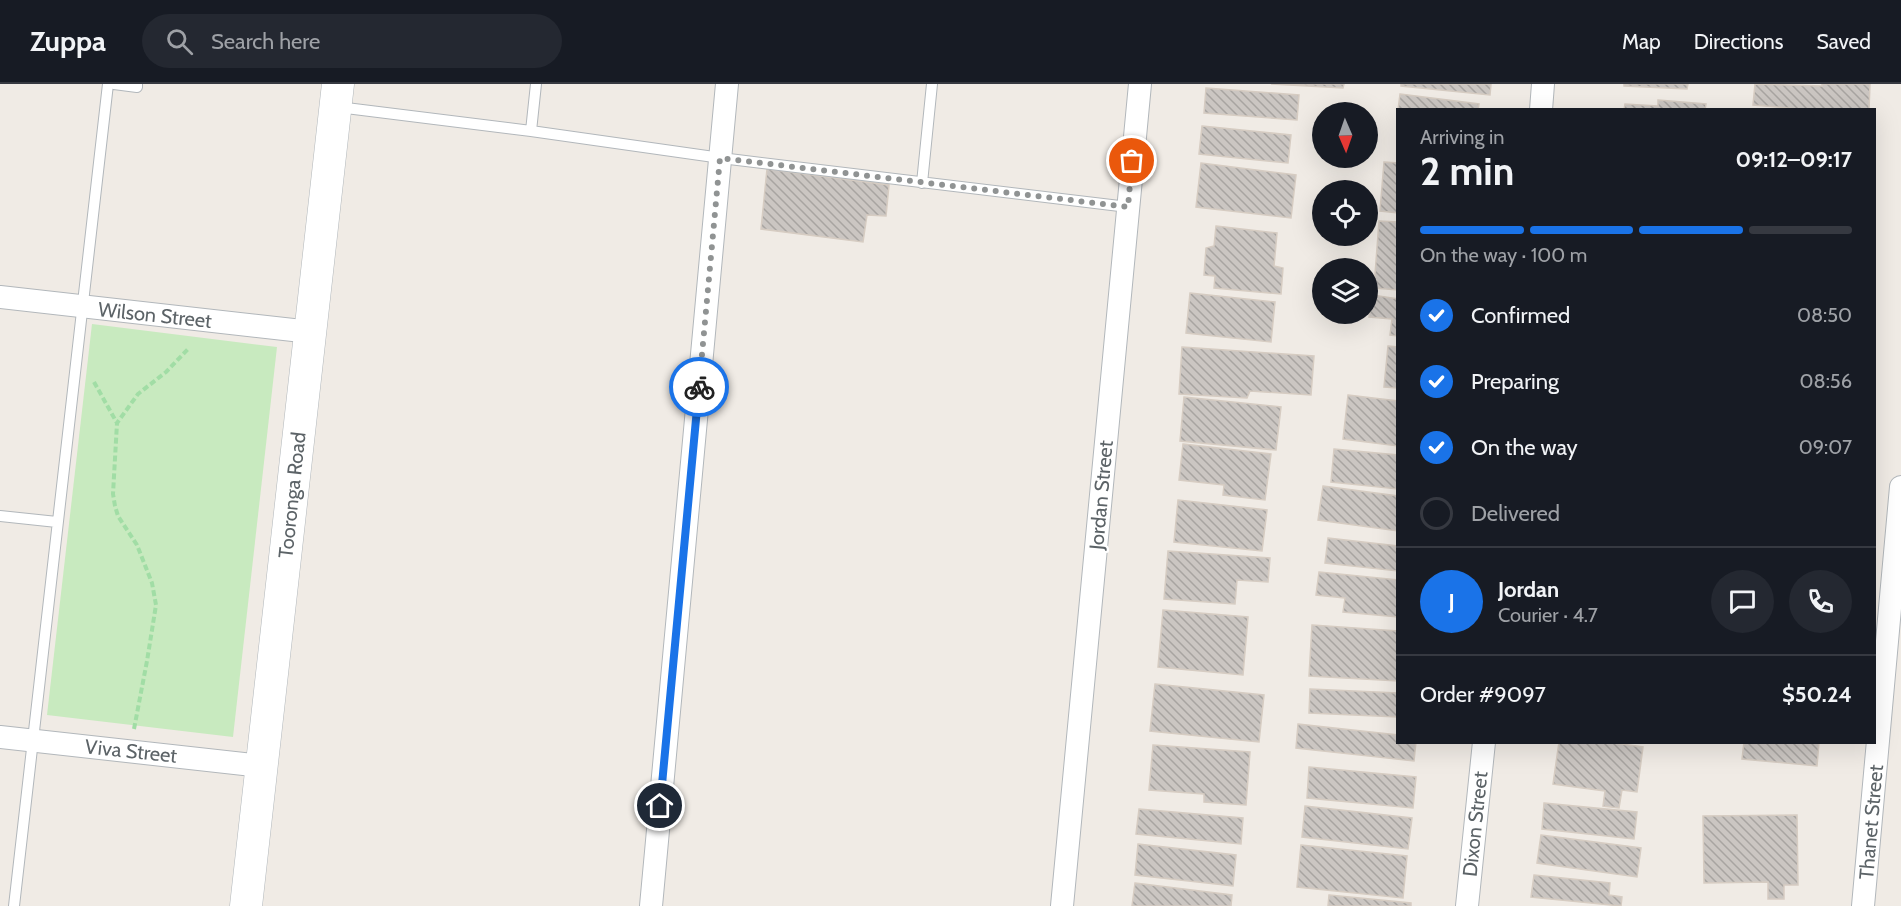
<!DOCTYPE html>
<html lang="en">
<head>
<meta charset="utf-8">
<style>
	body { margin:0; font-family:Cabin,sans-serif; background:#242831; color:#f1f3f6; height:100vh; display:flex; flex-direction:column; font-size:22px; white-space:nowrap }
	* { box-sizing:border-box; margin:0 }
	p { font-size:20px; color:#9ea1a6 }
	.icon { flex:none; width:33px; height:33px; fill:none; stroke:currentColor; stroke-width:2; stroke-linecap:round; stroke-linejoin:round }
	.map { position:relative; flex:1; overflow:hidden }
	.sheet { position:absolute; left:1396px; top:24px; width:480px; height:636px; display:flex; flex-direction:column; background:#171b24; border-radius:0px; box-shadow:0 6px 24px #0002 }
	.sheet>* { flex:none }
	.needle { width:39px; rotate:178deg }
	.fabs { position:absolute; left:1312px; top:18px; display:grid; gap:12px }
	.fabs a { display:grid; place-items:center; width:66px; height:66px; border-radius:50%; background:#171b24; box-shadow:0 6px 24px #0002; font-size:30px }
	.pin { position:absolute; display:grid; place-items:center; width:51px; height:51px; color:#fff; margin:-26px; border:3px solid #fff; border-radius:50%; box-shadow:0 2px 6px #0007 }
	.courier { position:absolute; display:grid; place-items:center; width:60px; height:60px; margin:-30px; border:4px solid #1a73e8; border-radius:50%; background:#fff; color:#222; box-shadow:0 2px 8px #0007 }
	.head em { font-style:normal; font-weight:800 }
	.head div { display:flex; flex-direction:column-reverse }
	.head { display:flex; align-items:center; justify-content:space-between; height:102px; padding:0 24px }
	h1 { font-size:39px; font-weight:800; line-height:45px }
	.bar { display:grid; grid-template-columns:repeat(4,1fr); gap:9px 6px; align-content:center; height:72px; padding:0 24px }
	.bar i { height:8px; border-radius:4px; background:#363941 }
	.bar .selected { background:#1a73e8 }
	.bar p { grid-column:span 4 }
	.line { display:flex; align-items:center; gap:15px; padding:0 24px; border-top:2px solid #363941 }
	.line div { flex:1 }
	.round { display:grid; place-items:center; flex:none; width:63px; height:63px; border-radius:32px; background:#242831 }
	ol { padding:0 24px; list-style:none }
	li { display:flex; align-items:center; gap:18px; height:66px }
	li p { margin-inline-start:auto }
	li .icon { padding:6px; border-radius:50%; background:#1a73e8; color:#fff; stroke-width:4 }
	li:last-child { color:#9ea1a6 }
	li i { width:33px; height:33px; border:3px solid #363941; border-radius:50% }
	header { display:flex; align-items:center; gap:36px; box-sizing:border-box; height:84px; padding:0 30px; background:#171b24; border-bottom:2px solid #363941 }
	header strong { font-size:28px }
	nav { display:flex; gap:33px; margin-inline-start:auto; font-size:21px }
	.search { width:420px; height:54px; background:#242831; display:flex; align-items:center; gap:15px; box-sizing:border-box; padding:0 21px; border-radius:33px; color:#9ea1a6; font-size:22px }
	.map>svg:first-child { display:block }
</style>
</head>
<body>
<header>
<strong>Zuppa</strong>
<div class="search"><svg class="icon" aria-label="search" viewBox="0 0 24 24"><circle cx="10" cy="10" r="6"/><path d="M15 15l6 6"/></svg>Search here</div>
<nav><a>Map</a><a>Directions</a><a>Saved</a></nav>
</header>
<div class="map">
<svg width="1901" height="822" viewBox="0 0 1901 822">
	<defs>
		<pattern id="building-back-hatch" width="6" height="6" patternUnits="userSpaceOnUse" patternTransform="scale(1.5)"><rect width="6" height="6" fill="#cbc6c2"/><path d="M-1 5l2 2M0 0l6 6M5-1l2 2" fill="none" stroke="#a8a4a1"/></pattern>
	</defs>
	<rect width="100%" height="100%" fill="#f0ebe5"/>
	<path fill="#c8eabf" d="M92,240L277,263L233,653L47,631Z"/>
	<path fill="url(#building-back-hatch)" stroke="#d6ccc2" stroke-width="1.5" d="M1271,0H1344L1343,4Z
		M1401,0H1491L1490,11L1401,2Z
		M1624,0H1688L1687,5L1624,2Z
		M1755,0L1822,2V0H1870L1869,26H1811L1753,21Z
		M1206,4L1299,11L1297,36L1204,29Z
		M1400,10L1479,20L1478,26H1398Z
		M1658,16L1706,20L1705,26H1624L1625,20L1658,22Z
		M1202,42L1291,51L1288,79L1199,70Z
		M1384,78L1398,79V129L1380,127Z
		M1201,79L1296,91L1291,134L1196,123Z
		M767,85L889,101L886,132L867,131L863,158L761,145Z
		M1379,137L1398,138V206L1374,204Z
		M1216,142L1277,149L1274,182L1283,184L1281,210L1214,204L1215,192L1204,191L1206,164L1214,162Z
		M1190,209L1275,218L1271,258L1186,249Z
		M1372,211L1398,215V252L1390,251L1392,235L1369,233Z
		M1388,262L1398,263V304L1384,303Z
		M1182,263L1314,272L1311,311L1250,307L1247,314L1179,310Z
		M1348,311L1398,317V362L1343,355Z
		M1184,313L1281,323L1276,366L1180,357Z
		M1183,360L1271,370L1265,416L1223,411L1224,401L1179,396Z
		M1334,365L1398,371V405L1331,398Z
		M1323,402L1398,412V447L1318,436Z
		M1178,416L1267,426L1262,467L1174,458Z
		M1328,454L1398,462V487L1325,479Z
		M1168,467L1270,474L1268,498L1237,496L1235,520L1164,515Z
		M1319,488L1398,496V533L1343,528L1345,514L1316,511Z
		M1163,526L1248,533L1243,591L1158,583Z
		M1312,541L1398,547V597L1309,592Z
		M1155,600L1264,611L1259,658L1150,647Z
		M1310,605L1398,609V633L1309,629Z
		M1298,640L1398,651V658H1416L1414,677L1296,664Z
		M1559,658H1606L1643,663L1637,708L1622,706L1619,724L1603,722L1605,707L1553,700Z
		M1744,658H1819L1817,682L1742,675Z
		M1153,661L1250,668L1246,721L1204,718V710L1149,706Z
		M1309,683L1416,693L1413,724L1307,714Z
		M1544,719L1637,728L1634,755L1542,745Z
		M1305,722L1412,734L1408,765L1302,753Z
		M1139,725L1243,734L1241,760L1136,750Z
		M1797,731L1798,801H1784V815H1768V798L1704,799L1703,732Z
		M1541,751L1641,764L1637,793L1537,779Z
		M1138,760L1236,771L1233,802L1135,791Z
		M1301,761L1407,772L1403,814L1297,803Z
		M1534,791L1610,799L1609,811L1622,813L1621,822L1531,813Z
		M1135,799L1232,811L1231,822H1132Z
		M1329,811L1411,819V822H1328Z"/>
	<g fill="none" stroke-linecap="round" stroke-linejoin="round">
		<defs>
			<path id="service" d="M114,0L137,3V0
				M536,0L531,47L721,74L1128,123
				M338,23L531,47
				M922,99L932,0
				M0,432L57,438
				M14,822L108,0"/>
			<path id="minor" d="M1541,26L1543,0
				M0,213L311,248
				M0,653L262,682
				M651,822L727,0
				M1062,822L1140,0
				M1467,822L1484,658
				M1863,822L1901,403"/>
			<path id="secondary" d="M246,822L338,0"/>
		</defs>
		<use href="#service" stroke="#b2b7bb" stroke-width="12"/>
		<use href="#minor" stroke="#b2b7bb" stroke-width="24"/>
		<use href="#secondary" stroke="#b1b7bb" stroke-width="33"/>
		<path stroke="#a1dda5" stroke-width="4" stroke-dasharray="6 3" stroke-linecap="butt" d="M94,298L117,339
			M134,645L147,577L156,521L152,499L137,461L118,432L115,422L113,410L117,339L138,310L166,288L189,264"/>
		<use href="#service" stroke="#fff" stroke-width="10"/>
		<use href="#minor" stroke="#fff" stroke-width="22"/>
		<use href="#secondary" stroke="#fff" stroke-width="32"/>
	</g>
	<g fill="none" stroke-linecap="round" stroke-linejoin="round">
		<path stroke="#909393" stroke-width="6" stroke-dasharray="0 10.8" d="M699,303L720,74L1128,123L1132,77"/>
		<path stroke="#1a73e8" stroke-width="8" d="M660,722L699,303"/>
	</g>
	<g text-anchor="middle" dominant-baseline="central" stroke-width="4.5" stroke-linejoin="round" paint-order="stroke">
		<g font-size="20" fill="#5c6367" stroke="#fff">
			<text transform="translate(155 231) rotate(6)">Wilson Street</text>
			<text transform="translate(292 411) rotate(-84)">Tooronga Road</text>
			<text transform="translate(1101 411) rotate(-85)">Jordan Street</text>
			<text transform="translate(131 667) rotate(6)">Viva Street</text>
			<text transform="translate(1871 738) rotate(-85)">Thanet Street</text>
			<text transform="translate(1475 740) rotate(-84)">Dixon Street</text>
		</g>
	</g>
</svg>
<div class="fabs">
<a><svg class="needle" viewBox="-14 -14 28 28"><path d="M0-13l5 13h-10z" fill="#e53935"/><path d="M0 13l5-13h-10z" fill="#9ea1a6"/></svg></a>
<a><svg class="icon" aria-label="locate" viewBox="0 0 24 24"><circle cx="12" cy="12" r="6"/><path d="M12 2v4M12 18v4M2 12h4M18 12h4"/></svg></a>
<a><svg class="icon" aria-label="layers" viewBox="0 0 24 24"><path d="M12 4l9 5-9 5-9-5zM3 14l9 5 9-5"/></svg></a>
</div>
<div class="pin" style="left:1132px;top:77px;background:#ea580c"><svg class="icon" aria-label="bag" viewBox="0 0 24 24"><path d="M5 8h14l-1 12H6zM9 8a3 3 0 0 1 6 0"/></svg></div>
<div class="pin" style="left:660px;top:722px;background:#1f2937"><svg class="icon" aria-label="home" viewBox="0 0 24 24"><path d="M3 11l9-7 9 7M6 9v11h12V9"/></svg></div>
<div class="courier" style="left:699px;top:303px"><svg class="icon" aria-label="bike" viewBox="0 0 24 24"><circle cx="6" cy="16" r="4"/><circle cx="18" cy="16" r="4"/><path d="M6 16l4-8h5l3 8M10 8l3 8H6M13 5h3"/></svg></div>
<section class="sheet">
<div class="head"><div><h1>2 min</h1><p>Arriving in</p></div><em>09:12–09:17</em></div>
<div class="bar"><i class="selected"></i><i class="selected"></i><i class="selected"></i><i></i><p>On the way · 100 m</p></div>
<ol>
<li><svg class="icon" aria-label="check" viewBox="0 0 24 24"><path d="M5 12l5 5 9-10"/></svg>Confirmed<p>08:50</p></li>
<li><svg class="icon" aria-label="check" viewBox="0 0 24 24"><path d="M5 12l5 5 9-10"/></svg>Preparing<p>08:56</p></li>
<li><svg class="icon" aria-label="check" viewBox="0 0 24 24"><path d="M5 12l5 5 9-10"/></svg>On the way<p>09:07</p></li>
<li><i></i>Delivered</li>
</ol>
<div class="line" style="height:108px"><b class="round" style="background:#1a73e8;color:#fff">J</b><div><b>Jordan</b><p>Courier · 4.7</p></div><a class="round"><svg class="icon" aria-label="chat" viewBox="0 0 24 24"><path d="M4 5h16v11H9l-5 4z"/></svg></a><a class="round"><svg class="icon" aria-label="phone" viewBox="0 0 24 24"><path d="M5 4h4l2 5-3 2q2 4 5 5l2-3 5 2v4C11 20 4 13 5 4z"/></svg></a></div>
<div class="line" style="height:78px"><div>Order #9097</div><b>$50.24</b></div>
</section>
</div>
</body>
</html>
